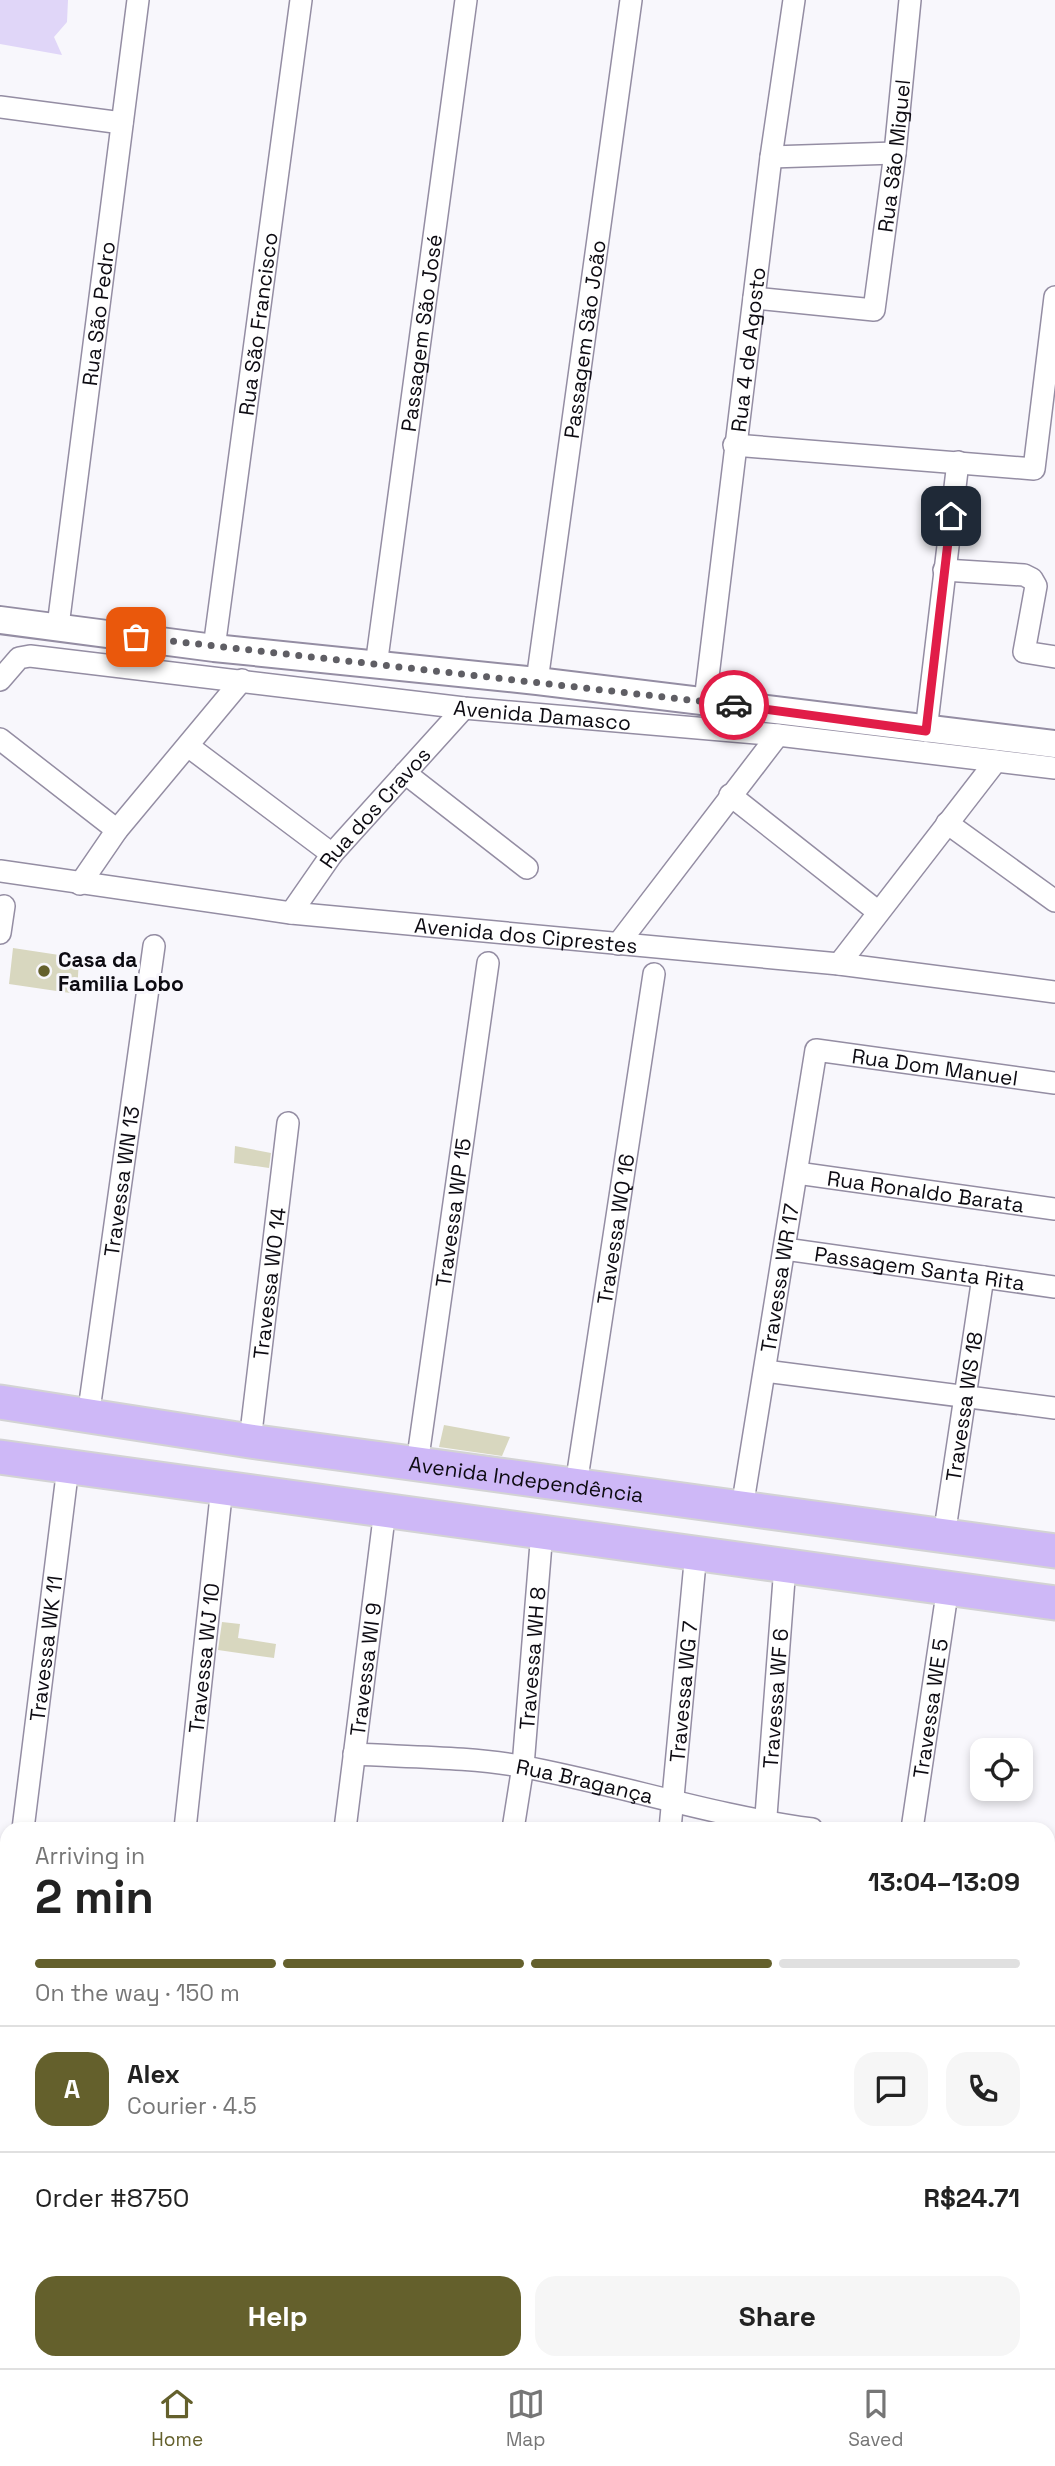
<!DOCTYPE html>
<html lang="en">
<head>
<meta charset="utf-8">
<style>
	body { margin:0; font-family:"Space Grotesk",sans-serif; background:#f6f6f6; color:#222; height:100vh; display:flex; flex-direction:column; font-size:26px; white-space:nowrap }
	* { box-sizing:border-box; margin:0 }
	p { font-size:23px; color:#767676 }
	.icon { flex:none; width:38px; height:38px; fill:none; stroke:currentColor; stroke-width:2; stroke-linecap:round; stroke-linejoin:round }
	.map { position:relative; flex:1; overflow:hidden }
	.side { position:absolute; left:0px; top:1822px; width:1055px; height:548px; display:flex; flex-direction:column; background:#fff; border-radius:21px 21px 0 0; box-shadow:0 4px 10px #0003 }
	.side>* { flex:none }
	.tools { position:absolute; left:970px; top:1738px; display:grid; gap:14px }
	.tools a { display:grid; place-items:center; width:63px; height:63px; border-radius:14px; background:#fff; box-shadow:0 4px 10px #0003; font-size:35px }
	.pin { position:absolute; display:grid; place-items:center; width:60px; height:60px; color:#fff; margin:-30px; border-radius:14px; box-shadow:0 4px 10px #0006 }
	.courier { position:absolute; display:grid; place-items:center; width:70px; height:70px; margin:-35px; border:5px solid #e11d48; border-radius:50%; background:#fff; color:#222; box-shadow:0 2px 9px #0007 }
	.headline em { font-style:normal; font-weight:800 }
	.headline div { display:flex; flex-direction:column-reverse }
	.headline { display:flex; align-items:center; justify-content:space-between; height:119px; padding:0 35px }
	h1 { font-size:46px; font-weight:800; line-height:52px }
	.bar { display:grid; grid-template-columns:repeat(4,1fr); gap:10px 7px; align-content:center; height:84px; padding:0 35px }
	.bar i { height:9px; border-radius:5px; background:#e0e0e0 }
	.bar .on { background:#64602c }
	.bar p { grid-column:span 4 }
	.line { display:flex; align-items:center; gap:18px; padding:0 35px; border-top:2px solid #e0e0e0 }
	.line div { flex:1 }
	.round { display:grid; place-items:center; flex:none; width:74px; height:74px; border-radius:21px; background:#f6f6f6 }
	.primary-button { display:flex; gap:14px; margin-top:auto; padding:14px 35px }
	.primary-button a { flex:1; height:80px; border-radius:21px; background:#64602c; color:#fff; font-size:28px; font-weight:800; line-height:80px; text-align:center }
	.primary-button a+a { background:#f6f6f6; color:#222 }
	.tabs { display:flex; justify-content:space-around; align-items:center; height:98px; border-top:2px solid #e0e0e0; background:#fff; font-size:19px; color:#767676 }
	.tabs a { display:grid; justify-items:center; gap:4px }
	.tabs .on { color:#64602c }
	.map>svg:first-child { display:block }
</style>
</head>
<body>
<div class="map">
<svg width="1055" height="2368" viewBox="0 0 1055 2368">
	<rect width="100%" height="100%" fill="#f8f7fc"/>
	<path fill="#e0d6f8" d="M0,0H68L67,22L54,37L62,55L0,44Z"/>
	<path fill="#d8d7bf" d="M13,948L79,958L77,994L9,984Z
		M235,1146L271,1153L269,1168L234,1163Z
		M444,1425L510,1437L502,1456L439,1447Z
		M222,1622L240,1624L238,1638L276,1644L274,1658L218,1650Z"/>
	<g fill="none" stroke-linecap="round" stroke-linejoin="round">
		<defs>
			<path id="service" d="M727,2368L728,2362"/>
			<g id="minor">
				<path d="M0,107L122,123"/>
				<path d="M771,157L895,153"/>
				<path id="s1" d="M754,298L874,310L895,153L910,0"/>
				<path d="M734,445L1034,469L1055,297"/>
				<path d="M944,570L1024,575L1032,579L1036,586L1024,652L1055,657"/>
				<path id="s2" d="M58,626L138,0"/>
				<path id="s3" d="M214,648L301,0"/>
				<path id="s4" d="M376,666L466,0"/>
				<path id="s5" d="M0,680L19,658L30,656L464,708L778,735L1055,768"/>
				<path id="s6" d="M537,681L631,0"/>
				<path id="s7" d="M705,701L771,157L794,0"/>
				<path d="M926,731L958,462"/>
				<path d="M0,739L117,830"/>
				<path d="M188,746L332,854"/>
				<path d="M405,773L527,868"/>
				<path d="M730,795L877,911"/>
				<path d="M947,823L1055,901"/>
				<path id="s8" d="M0,871L291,913L839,964L1055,992"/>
				<path d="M80,884L117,830L242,680"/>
				<path id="s9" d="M291,913L332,854L464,708"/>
				<path d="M0,933L4,906"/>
				<path d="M618,944L778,735"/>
				<path d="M839,964L996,761"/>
				<path id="s10" d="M797,1173L1055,1209"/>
				<path id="s11" d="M785,1249L1055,1287"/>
				<path d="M765,1371L1055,1408"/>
				<path id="s12" d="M88,1417L154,946"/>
				<path id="s13" d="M250,1441L288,1123"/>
				<path id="s14" d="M417,1464L488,963"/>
				<path id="s15" d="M576,1485L654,974"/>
				<path id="s16" d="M742,1508L816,1050L1055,1083"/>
				<path id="s17" d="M944,1536L983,1277"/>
				<path id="s18" d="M354,1754C407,1757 474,1757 525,1767C621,1785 714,1816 812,1829"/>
				<path id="s19" d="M23,1829L68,1467"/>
				<path id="s20" d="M185,1829L222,1487"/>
				<path id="s21" d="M345,1829L385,1510"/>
				<path id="s22" d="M513,1829L523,1766L542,1531"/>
				<path id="s23" d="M670,1829L696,1552"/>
				<path id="s24" d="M765,1829L785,1566"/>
				<path id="s25" d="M912,1829L948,1587"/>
				<path d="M1048,1855L1055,1856"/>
				<path d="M1048,1996L1055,1948"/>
				<path d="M0,2012L7,1956"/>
				<path d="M0,2053L7,2054"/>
				<path d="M7,2121V2124"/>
				<path d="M1048,2167H1055"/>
				<path d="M1048,2326L1055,2327"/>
				<path d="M34,2362L35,2368"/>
				<path d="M232,2362L233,2368"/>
				<path d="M442,2362V2368"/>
				<path d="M641,2368V2362"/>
				<path d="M775,2368L776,2362"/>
			</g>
			<path id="tertiary" d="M0,620L214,648L537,681L1055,744"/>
			<g id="primary">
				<path id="s26" d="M0,1402L250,1441L1055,1551"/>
				<path d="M0,1457L1055,1603"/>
			</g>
		</defs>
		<use href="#service" stroke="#948da3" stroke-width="14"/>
		<use href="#minor" stroke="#948da3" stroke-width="24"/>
		<use href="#tertiary" stroke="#948da3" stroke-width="30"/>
		<use href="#primary" stroke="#d3d3d4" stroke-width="37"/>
		<use href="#service" stroke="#fff" stroke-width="10"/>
		<use href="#minor" stroke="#fff" stroke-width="21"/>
		<use href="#tertiary" stroke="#fff" stroke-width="26"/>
		<use href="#primary" stroke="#ceb8f7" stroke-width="33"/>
	</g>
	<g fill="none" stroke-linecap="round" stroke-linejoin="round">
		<path stroke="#5f5e64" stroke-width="7" stroke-dasharray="0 12.6" d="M136,637L734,705"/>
		<path stroke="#e11d48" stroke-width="9" d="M734,705L926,731L951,516"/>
	</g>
	<circle fill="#64602c" stroke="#f8f7fc" stroke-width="2.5" cx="44" cy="971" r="7"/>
	<g text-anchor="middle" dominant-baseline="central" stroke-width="6" stroke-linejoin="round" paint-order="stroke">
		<g font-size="21" fill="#0d0b12" stroke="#f8f7fc">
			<text stroke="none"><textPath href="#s1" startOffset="276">Rua São Miguel</textPath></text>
			<text stroke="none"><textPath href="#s2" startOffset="315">Rua São Pedro</textPath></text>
			<text stroke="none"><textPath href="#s3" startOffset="327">Rua São Francisco</textPath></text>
			<text stroke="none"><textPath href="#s4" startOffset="336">Passagem São José</textPath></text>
			<text stroke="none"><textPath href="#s6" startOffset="345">Passagem São João</textPath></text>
			<text stroke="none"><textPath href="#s7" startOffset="354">Rua 4 de Agosto</textPath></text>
			<text stroke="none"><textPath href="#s5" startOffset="556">Avenida Damasco</textPath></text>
			<text stroke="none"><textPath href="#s9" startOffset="135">Rua dos Cravos</textPath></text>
			<text stroke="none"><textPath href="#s8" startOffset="530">Avenida dos Ciprestes</textPath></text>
			<text stroke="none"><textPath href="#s16" startOffset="584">Rua Dom Manuel</textPath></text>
			<text stroke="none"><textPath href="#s12" startOffset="238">Travessa WN 13</textPath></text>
			<text stroke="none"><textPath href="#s10" startOffset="130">Rua Ronaldo Barata</textPath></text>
			<text stroke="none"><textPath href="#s14" startOffset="254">Travessa WP 15</textPath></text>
			<text stroke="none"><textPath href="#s15" startOffset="259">Travessa WQ 16</textPath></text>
			<text stroke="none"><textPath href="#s11" startOffset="136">Passagem Santa Rita</textPath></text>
			<text stroke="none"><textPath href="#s16" startOffset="233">Travessa WR 17</textPath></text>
			<text stroke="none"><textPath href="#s13" startOffset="159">Travessa WO 14</textPath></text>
			<text stroke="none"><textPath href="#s17" startOffset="131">Travessa WS 18</textPath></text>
			<text stroke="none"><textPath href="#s26" startOffset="532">Avenida Independência</textPath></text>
			<text stroke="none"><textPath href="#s19" startOffset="182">Travessa WK 11</textPath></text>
			<text stroke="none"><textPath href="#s20" startOffset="172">Travessa WJ 10</textPath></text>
			<text stroke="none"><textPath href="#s22" startOffset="172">Travessa WH 8</textPath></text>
			<text stroke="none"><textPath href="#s21" startOffset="161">Travessa WI 9</textPath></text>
			<text stroke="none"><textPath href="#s23" startOffset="138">Travessa WG 7</textPath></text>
			<text stroke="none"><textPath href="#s24" startOffset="131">Travessa WF 6</textPath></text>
			<text stroke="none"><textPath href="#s25" startOffset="122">Travessa WE 5</textPath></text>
			<text stroke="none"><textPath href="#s18" startOffset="233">Rua Bragança</textPath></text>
		</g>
		<g font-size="21" font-weight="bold" fill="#0d0b12" stroke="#f8f7fc" text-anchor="start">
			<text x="58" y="959">Casa da<tspan x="58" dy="24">Familia Lobo</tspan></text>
		</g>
	</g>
</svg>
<div class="tools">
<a><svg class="icon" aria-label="locate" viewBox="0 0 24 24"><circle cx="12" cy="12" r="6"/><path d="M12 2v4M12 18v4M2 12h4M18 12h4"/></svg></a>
</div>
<div class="pin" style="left:136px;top:637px;background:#ea580c"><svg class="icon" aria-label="bag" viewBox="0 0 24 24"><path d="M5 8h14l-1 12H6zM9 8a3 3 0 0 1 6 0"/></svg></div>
<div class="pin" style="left:951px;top:516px;background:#1f2937"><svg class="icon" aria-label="home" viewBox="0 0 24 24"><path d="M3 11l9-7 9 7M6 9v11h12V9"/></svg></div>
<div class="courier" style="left:734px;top:705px"><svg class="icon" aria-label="car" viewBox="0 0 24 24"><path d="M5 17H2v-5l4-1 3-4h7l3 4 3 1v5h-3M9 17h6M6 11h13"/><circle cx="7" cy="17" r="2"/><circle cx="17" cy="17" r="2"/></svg></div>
<section class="side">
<div class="headline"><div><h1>2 min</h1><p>Arriving in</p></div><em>13:04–13:09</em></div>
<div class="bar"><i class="on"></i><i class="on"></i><i class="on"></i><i></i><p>On the way · 150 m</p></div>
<div class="line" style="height:126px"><b class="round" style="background:#64602c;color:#fff">A</b><div><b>Alex</b><p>Courier · 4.5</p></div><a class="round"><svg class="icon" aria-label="chat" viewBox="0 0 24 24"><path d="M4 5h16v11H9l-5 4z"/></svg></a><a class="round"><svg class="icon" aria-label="phone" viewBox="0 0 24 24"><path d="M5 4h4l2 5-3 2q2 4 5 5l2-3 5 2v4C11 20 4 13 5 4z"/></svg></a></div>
<div class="line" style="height:91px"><div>Order #8750</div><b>R$24.71</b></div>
<div class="primary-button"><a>Help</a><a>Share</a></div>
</section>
</div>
<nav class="tabs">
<a class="on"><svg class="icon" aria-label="home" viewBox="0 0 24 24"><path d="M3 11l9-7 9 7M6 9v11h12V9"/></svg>Home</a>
<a><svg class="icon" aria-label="map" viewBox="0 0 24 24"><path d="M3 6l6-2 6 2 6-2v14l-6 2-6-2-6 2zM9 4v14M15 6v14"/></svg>Map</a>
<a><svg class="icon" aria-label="saved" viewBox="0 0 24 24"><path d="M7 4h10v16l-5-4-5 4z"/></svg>Saved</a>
</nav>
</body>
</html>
